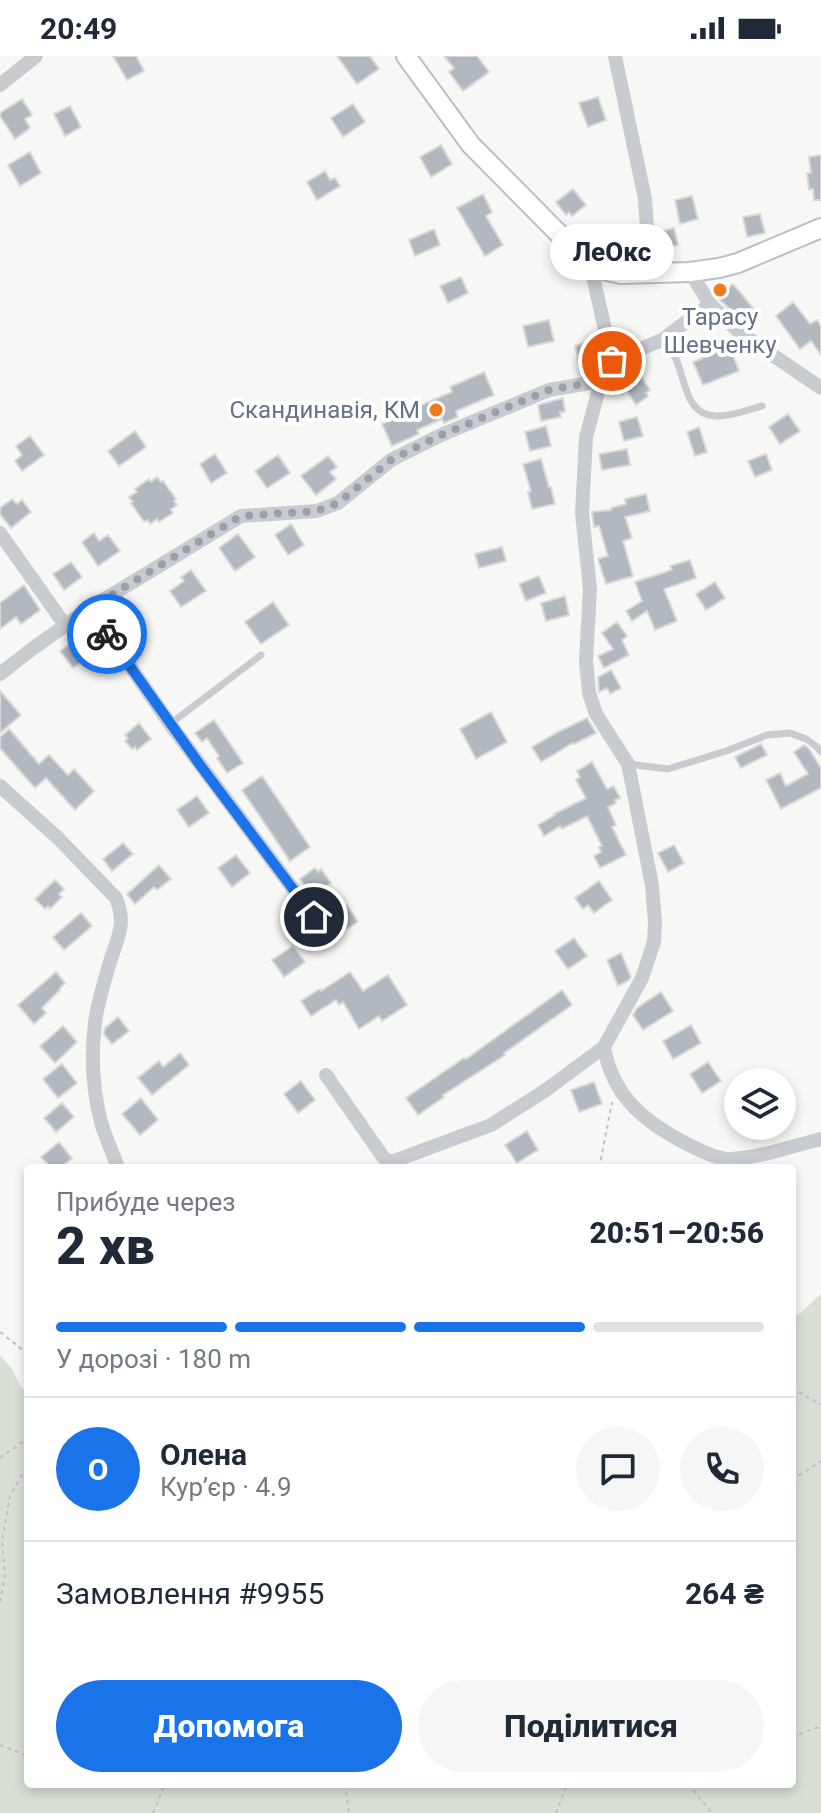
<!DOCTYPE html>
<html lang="uk">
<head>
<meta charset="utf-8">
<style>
	body { margin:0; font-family:Roboto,sans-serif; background:#f6f6f7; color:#1f2937; height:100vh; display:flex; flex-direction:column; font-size:30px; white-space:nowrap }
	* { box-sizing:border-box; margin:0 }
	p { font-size:26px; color:#747a83 }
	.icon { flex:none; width:44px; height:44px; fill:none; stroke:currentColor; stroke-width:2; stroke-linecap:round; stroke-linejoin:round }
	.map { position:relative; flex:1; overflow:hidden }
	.side { position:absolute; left:24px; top:1108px; width:772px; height:624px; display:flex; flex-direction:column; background:#fff; border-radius:8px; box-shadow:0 4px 12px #0003 }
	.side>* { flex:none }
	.buttons { position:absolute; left:724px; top:1012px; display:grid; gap:16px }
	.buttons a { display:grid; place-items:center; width:72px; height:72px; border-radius:50%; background:#fff; box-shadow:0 4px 12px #0003; font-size:40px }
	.pin { position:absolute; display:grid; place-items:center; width:68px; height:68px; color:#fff; margin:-34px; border:4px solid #fff; border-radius:50%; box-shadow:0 2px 8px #0007 }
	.courier { position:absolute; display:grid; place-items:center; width:80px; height:80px; margin:-40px; border:6px solid #1a73e8; border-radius:50%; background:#fff; color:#222; box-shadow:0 2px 10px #0007 }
	.bubble { position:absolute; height:56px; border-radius:28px; background:#fff; box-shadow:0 4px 12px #0003; font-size:26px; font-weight:800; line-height:56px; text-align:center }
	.summary em { font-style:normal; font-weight:800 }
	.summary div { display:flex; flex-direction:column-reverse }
	.summary { display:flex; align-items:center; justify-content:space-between; height:136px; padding:0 32px }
	h1 { font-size:52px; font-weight:800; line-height:60px }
	.bar { display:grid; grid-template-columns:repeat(4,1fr); gap:12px 8px; align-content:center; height:96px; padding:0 32px }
	.bar i { height:10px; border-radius:6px; background:#e0e1e3 }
	.bar .active { background:#1a73e8 }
	.bar p { grid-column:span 4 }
	.line { display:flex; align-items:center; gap:20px; padding:0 32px; border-top:2px solid #e0e1e3 }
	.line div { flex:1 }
	.round { display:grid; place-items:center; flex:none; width:84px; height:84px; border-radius:42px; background:#f6f6f7 }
	.cta { display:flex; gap:16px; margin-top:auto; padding:16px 32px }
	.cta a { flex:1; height:92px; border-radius:48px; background:#1a73e8; color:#fff; font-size:32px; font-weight:800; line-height:92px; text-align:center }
	.cta a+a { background:#f6f6f7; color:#1f2937 }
	.status { display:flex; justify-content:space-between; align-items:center; height:56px; padding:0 40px; background:#fff; direction:ltr }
	.status svg { height:22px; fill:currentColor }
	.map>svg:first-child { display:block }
</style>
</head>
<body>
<div class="status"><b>20:49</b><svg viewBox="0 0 49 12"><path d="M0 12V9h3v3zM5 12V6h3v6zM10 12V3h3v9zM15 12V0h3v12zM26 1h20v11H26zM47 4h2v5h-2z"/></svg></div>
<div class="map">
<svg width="821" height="1757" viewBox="0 0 821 1757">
	<rect width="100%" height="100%" fill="#f7f8f5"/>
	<path fill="#d8e0d6" d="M821,1238V1757H0V1299L12,1313L21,1331L28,1337V1728H792V1260L799,1258Z"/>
	<path fill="#b2b8bf" stroke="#d9dad7" stroke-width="2" d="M113,0H136L144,15L127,24Z
		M337,0H370L379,13L357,28Z
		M444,0H477L489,16L463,35L449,16L454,12Z
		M598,41L606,64L588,71L579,47Z
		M22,43L32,59L25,63L30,72L15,83L0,60V57Z
		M353,48L365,66L343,81L331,62Z
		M70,50L81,71L65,80L54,58Z
		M441,89L452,108L431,121L420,101Z
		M30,96L41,117L20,130L8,109Z
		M821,99V144H814L813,133L809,134L807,117H811L809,101Z
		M325,115L330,124L335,122L340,130L317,144L307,126Z
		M573,133L586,149L572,160L569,156L566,159L556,146Z
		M483,138L492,156L486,160L503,189L485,200L457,152Z
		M692,140L698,163L680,168L675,144Z
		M760,158L765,177L747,181L743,161Z
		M674,172L678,189L659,195L657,176Z
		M434,173L440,189L415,200L409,184Z
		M461,221L468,237L448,247L440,230Z
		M733,228L754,253L741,264L717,241Z
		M793,246L810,268L817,264L821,270V299L811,285L800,293L776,260Z
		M549,264L554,285L528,291L523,270Z
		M588,286L595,313L582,316L575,290Z
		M730,291L739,315L703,329L693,306Z
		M484,316L494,339L456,355L458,361L444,367L442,363L417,374L419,378L392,390L382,368L413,355L412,353L452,336L450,331Z
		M641,320L650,334L646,337L648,340L636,349L625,332Z
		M563,342L565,356H560L561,361L541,365L538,349Z
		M788,358L800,375L780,388L769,371Z
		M637,361L643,380L624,385L619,366Z
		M546,370L551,390L530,395L525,376Z
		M699,371L707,396L695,400L687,376Z
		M135,375L146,391L119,410L108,395Z
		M30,380L44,399L22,415L15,405L22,399L16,390Z
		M627,393L630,409L602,414L599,398Z
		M215,398L227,417L211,427L200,408Z
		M766,398L772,414L755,421L748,405Z
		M278,399L290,417L267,432L255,415Z
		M328,400L337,411L330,416L336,423L316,439L301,420Z
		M541,403L549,431H551L555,448L532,453L528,436L531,435L523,408Z
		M157,421L161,426L163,425L176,443L174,445L177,449L171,453L173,457L159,466L157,463L150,468L148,464L144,466L131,447L133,446L129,441L137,436L135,433L149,423L151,426Z
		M646,438L650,455L625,461L632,482L623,485L633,520L606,528L598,503L608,500L599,470L594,471L592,456L611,454V452L626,448L625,443Z
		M12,443L17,448L22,444L31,456L11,472L0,458V452Z
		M291,468L304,489L288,499L275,479Z
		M94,477L99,485L108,479L120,495L98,510L82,486Z
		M238,478L255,501L235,515L219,492Z
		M502,491L506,505L479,512L475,498Z
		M690,504L696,522L664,533L677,565L655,574L647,555L632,565L626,555L642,545L635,526L672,514L670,510Z
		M71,506L82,521L64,534L53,518Z
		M191,514L206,535L181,551L170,535L184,525L181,521Z
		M539,520L546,537L526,545L519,528Z
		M715,526L725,542L706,554L696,538Z
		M24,529L40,554L21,568L16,561L0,573V547Z
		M565,540L569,559L546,565L541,547Z
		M273,546L289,569L261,588L245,566Z
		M617,566L627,580L622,584L629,599L604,612L598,600L613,593L602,577Z
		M78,582L91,599L73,612L60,595Z
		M611,614L621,632L610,638L607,632L599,636L598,621Z
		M0,635L21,659L0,677Z
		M491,656L507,686L476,703L460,673Z
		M587,662L596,677L574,688L573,687L541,706L532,691L558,676Z
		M214,664L243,707L227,717L217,702L219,700L207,682L202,686L195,677Z
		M139,667L151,683L137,694L135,691L132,693L125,685L128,682L125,679Z
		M9,673L39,708L49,699L68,719L74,713L94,735L75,754L46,722L35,732L0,692V681Z
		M761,688L767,699L741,712L735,701Z
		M804,689L809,693L821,712V732L781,753L766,724L780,717L786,730L808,718L794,696Z
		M592,706L607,733L614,730L620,742L615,744L616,747L608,751L616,769L612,771L626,799L600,812L594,800L601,796L599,791L602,790L587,760L562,773L560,770L544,780L538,769L555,759L554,758L586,742L576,724L580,721L577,715Z
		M262,720L310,791L290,805L242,734Z
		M197,740L209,757L189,771L177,754Z
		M123,787L133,798L112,815L103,803Z
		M674,789L684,807L668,816L658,797Z
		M236,799L250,817L232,831L218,812Z
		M159,809L171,823L157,834L154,831L135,848L127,838Z
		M315,812L318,816L321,813L331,827L312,840L300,823Z
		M55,824L64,833L59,838L62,841L50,853L48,850L45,853L35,843Z
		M599,825L612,844L594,857L588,849L583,853L575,842Z
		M347,849L358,866L333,882L322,866Z
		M81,857L92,870L64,894L53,881Z
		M574,882L587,900L568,913L555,895Z
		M293,890L305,906L284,921L272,904Z
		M621,897L631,921L629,924L618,930L607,904Z
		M56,916L65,927L59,933L60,934L42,952L46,957L34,968L18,949Z
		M350,916L363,935L388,919L407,949L382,965L379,960L359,973L343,946L339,949L336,944L311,960L301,945L320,933L321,935Z
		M562,934L572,949L504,997L505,999L443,1039L444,1041L418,1059L406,1042L464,1002L466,1003Z
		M661,936L673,955L643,974L633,959L637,952Z
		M118,961L129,975L112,988L104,978L105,972Z
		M691,969L701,987L673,1003L663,985Z
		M63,970L77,986L55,1007L40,990Z
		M180,997L189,1009L152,1039L138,1022L159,1005L163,1011Z
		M708,1006L721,1025L702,1037L690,1018Z
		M62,1008L77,1027L58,1042L43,1023Z
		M301,1025L315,1044L298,1057L284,1038Z
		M594,1026L602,1048L579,1056L571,1034Z
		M141,1042L158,1064L140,1079L122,1058Z
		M62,1047L74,1061L56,1076L44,1062Z
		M527,1075L538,1094L517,1107L505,1089Z
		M59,1086L72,1102L60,1112H51L41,1101Z"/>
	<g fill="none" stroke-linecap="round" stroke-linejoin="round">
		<defs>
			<path id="secondary" d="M406,0L471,89L570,189L590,207L607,215L621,218L690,216L719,212L738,207L821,172"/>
		</defs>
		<use href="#secondary" stroke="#bcbfc5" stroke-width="22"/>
		<path stroke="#bfc1c4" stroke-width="2" stroke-dasharray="4 4" stroke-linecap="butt" d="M602,1112L601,1103L612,1046
			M688,1112H697L702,1109
			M0,1276L28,1298
			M792,1332L821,1349
			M0,1402L28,1382
			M792,1424L821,1405
			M0,1546L5,1520L2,1485L10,1440L28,1409
			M792,1681L821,1670
			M0,1689L28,1700
			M345,1728L349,1757
			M688,1728L712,1757
			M153,1757L165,1728
			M556,1757L567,1728"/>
		<path stroke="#c8cbcf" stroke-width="7" d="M662,284C666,288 671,293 674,299C686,321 684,361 718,360C733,360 747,354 762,350
			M170,668L261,599
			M628,708L668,713L726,695L767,679L790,677L806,683L816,690L821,696"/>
		<path stroke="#c8cbcf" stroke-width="14" d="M615,0L645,143L650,217
			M0,29L36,0
			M590,207L612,305L662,284L710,248
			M690,216L710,248L739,276L821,332
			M0,477L65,569
			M90,552L170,668L314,861
			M0,618L32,593L90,552L241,460L317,455L338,447L391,404L441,379L549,334L601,325
			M0,730L58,782L116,842C128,871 115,885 108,913C103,930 97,949 95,967C91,999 93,1035 101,1066C105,1081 113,1097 118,1112
			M604,991C613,1042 646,1067 689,1089C702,1095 716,1103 730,1103C760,1102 792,1090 821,1083
			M326,1019L383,1101L387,1105H394L491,1069L546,1034L604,991L642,922L654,886L655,866L652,829L628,708L596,658L589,637L586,605L590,533L582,457L586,381L601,325L612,305"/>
		<use href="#secondary" stroke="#fff" stroke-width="18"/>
	</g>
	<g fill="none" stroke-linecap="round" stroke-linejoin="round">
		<path stroke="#98a0ae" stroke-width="8" stroke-dasharray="0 14.4" d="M107,578L90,552L241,460L317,455L338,447L391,404L441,379L549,334L601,325L612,305"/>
		<path stroke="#1a73e8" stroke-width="10" d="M107,578L200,709L314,861"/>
	</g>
	<g fill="#f07b1d" stroke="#fff" stroke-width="3">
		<circle cx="720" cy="234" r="8"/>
		<circle cx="436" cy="354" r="8"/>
	</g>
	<g text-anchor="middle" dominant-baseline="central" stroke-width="8" stroke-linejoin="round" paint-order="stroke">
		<g font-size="24" fill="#657188" stroke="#fff">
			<text x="720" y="261">Тарасу<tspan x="720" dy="28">Шевченку</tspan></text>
			<text x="420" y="354" text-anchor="end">Скандинавія, КМ</text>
		</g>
	</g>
</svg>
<div class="buttons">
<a><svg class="icon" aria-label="layers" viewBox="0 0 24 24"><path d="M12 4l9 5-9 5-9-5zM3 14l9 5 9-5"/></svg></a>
</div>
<div class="pin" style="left:612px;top:305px;background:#ea580c"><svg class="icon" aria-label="bag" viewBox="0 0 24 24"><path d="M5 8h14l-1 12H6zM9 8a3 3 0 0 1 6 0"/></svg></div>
<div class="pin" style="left:314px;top:861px;background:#1f2937"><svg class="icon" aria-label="home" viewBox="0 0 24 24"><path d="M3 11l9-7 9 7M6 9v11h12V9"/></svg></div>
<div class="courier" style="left:107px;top:578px"><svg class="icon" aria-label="bike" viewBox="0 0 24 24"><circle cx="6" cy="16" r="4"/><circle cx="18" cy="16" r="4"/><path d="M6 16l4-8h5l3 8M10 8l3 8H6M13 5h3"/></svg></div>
<div class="bubble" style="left:550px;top:168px;width:124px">ЛеОкс</div>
<section class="side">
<div class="summary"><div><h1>2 хв</h1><p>Прибуде через</p></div><em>20:51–20:56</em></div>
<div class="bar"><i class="active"></i><i class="active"></i><i class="active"></i><i></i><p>У дорозі · 180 m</p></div>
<div class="line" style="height:144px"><b class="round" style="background:#1a73e8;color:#fff">О</b><div><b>Олена</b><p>Кур’єр · 4.9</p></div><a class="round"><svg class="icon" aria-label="chat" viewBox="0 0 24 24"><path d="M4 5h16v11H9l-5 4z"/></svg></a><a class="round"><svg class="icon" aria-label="phone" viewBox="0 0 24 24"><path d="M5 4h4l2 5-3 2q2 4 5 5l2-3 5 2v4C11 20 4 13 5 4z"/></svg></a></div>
<div class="line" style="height:104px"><div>Замовлення #9955</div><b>264 ₴</b></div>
<div class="cta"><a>Допомога</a><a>Поділитися</a></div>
</section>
</div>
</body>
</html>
